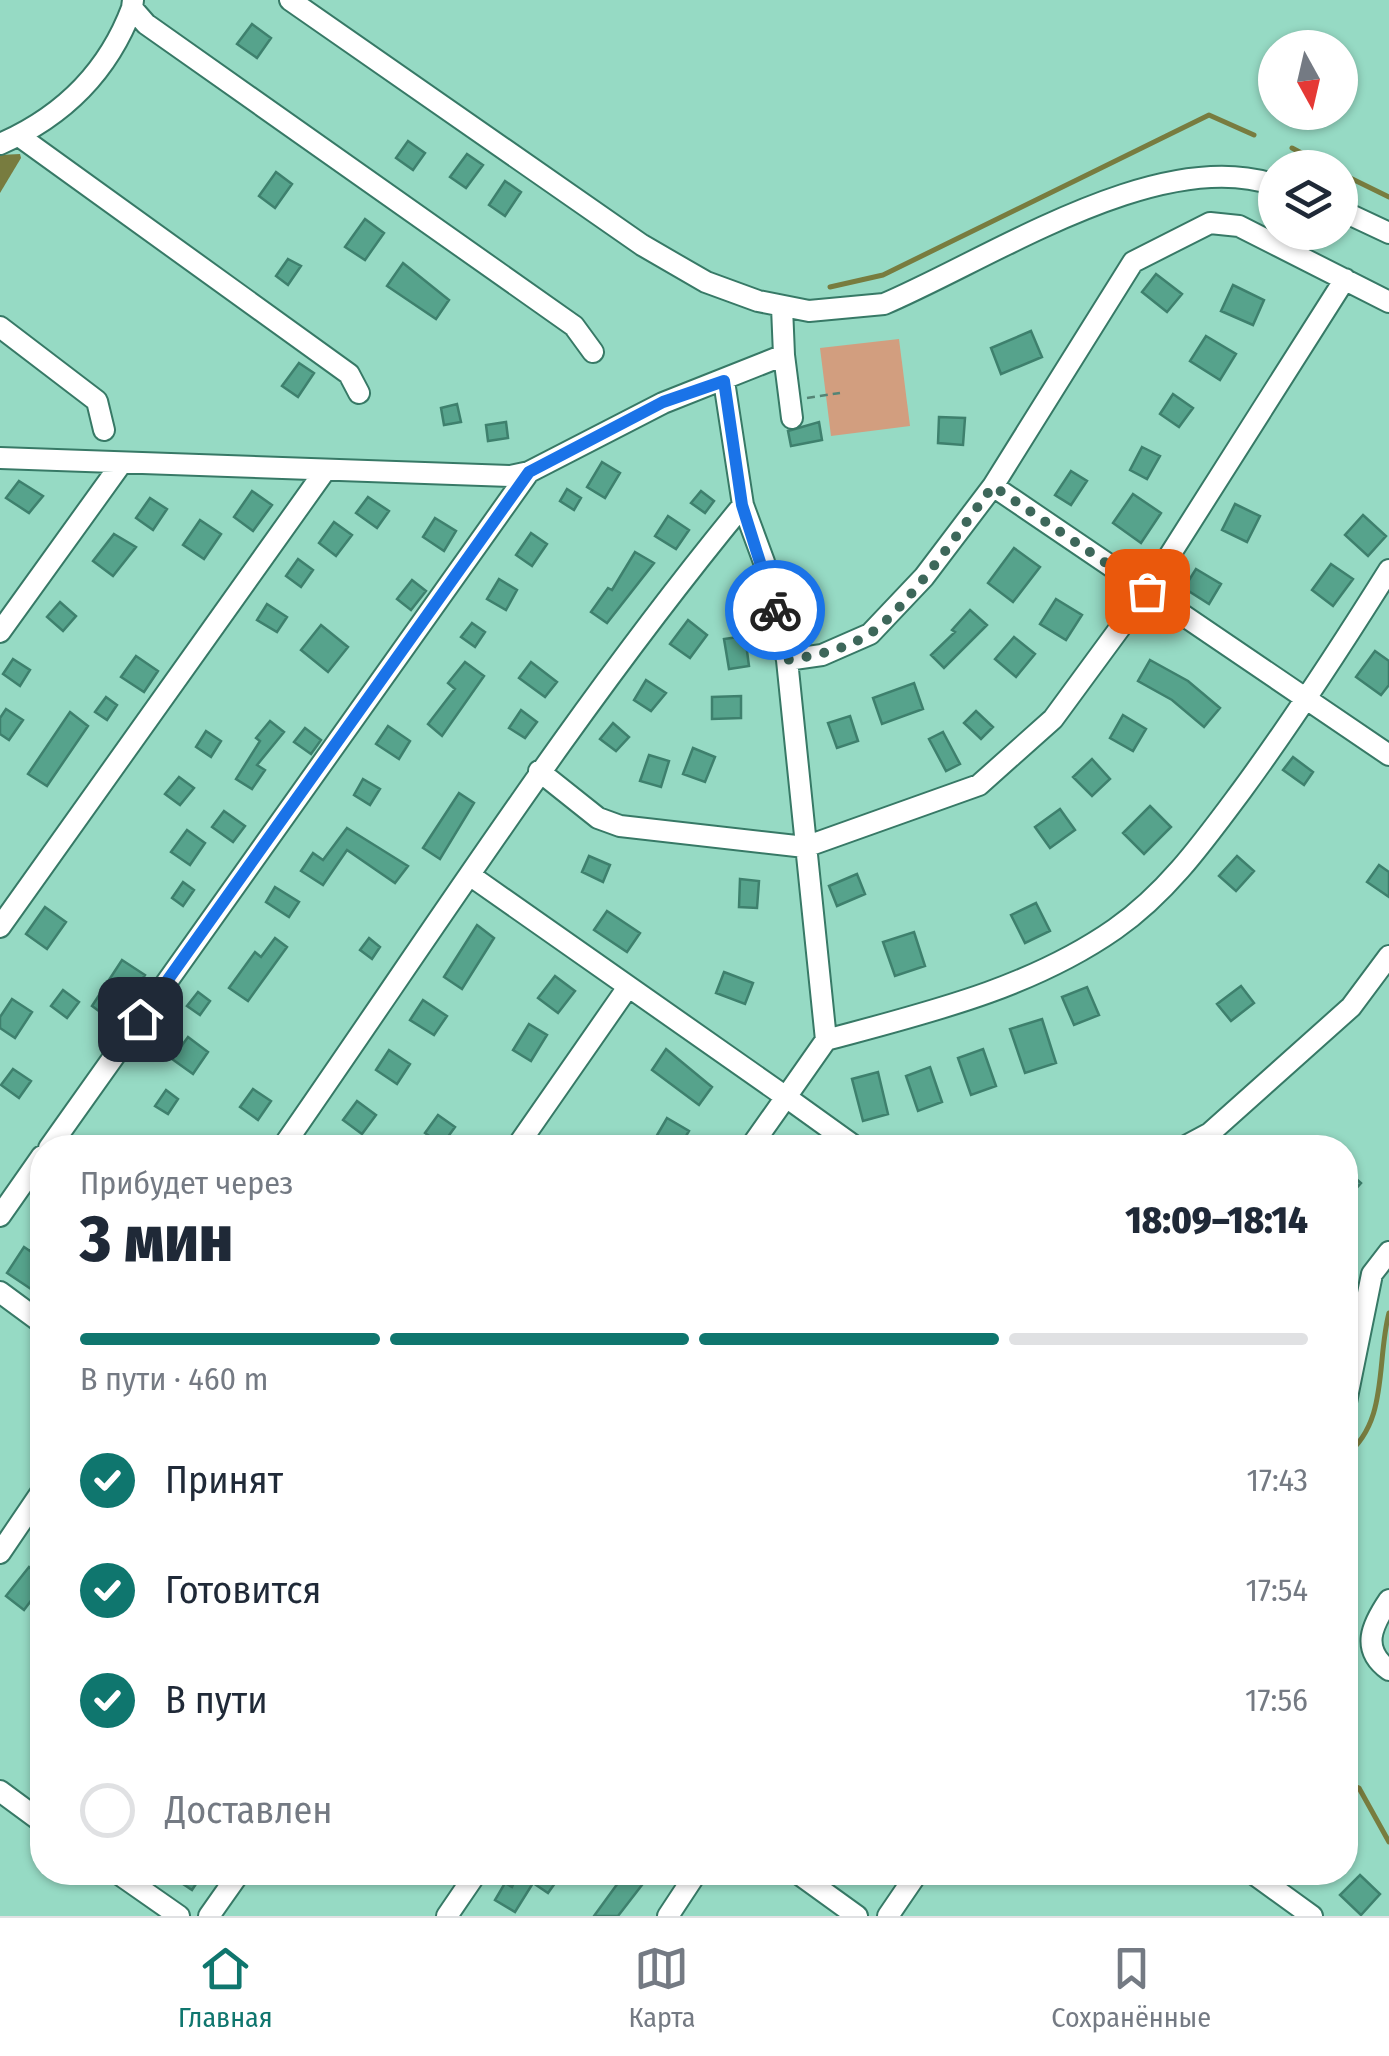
<!DOCTYPE html>
<html lang="ru">
<head>
<meta charset="utf-8">
<style>
	body { margin:0; font-family:"Fira Sans Condensed",sans-serif; background:#f2f2f3; color:#1f2937; height:100vh; display:flex; flex-direction:column; font-size:38px; white-space:nowrap }
	* { box-sizing:border-box; margin:0 }
	p { font-size:32px; color:#747a83 }
	.icon { flex:none; width:55px; height:55px; fill:none; stroke:currentColor; stroke-width:2; stroke-linecap:round; stroke-linejoin:round }
	.map { position:relative; flex:1; overflow:hidden }
	.details { position:absolute; left:30px; top:1135px; width:1328px; height:750px; display:flex; flex-direction:column; background:#fff; border-radius:40px; box-shadow:0 2px 8px #0004 }
	.details>* { flex:none }
	.needle { width:65px; rotate:172deg }
	.tools { position:absolute; left:1258px; top:30px; display:grid; gap:20px }
	.tools a { display:grid; place-items:center; width:100px; height:100px; border-radius:50%; background:#fff; box-shadow:0 2px 8px #0004; font-size:50px }
	.pin { position:absolute; display:grid; place-items:center; width:85px; height:85px; color:#fff; margin:-42px; border-radius:20px; box-shadow:0 5px 15px #0006 }
	.courier { position:absolute; display:grid; place-items:center; width:100px; height:100px; margin:-50px; border:8px solid #1a73e8; border-radius:50%; background:#fff; color:#222; box-shadow:0 2px 12px #0007 }
	.summary em { font-style:normal; font-weight:800 }
	.summary div { display:flex; flex-direction:column-reverse }
	.summary { display:flex; align-items:center; justify-content:space-between; height:170px; padding:0 50px }
	h1 { font-size:65px; font-weight:800; line-height:75px }
	.bar { display:grid; grid-template-columns:repeat(4,1fr); gap:15px 10px; align-content:center; height:120px; padding:0 50px }
	.bar i { height:12px; border-radius:8px; background:#e0e1e3 }
	.bar .on { background:#0f766e }
	.bar p { grid-column:span 4 }
	ol { padding:0 50px; list-style:none }
	li { display:flex; align-items:center; gap:30px; height:110px }
	li p { margin-inline-start:auto }
	li .icon { padding:10px; border-radius:50%; background:#0f766e; color:#fff; stroke-width:4 }
	li:last-child { color:#747a83 }
	li i { width:55px; height:55px; border:5px solid #e0e1e3; border-radius:50% }
	.dock { display:flex; justify-content:space-around; align-items:center; height:140px; border-top:2px solid #e0e1e3; background:#fff; font-size:28px; color:#747a83 }
	.dock a { display:grid; justify-items:center; gap:5px }
	.dock .on { color:#0f766e }
	.map>svg:first-child { display:block }
</style>
</head>
<body>
<div class="map">
<svg width="1389" height="1916" viewBox="0 0 1389 1916">
	<rect width="100%" height="100%" fill="#96dac4"/>
	<path fill="#d29e7f" d="M899,339L910,426L831,436L820,348Z"/>
	<path fill="#787c3f" d="M20,154L21,158L0,193V155Z"/>
	<g fill="none" stroke-linecap="round" stroke-linejoin="round">
		<path stroke="#787c3f" stroke-width="5" d="M1292,148L1330,168
			M1340,173L1389,197
			M830,287L883,275L1209,115L1254,135
			M1345,1456C1389,1422 1376,1362 1389,1313
			M1345,1782L1359,1788L1389,1842"/>
	</g>
	<path fill="#56a38c" stroke="#3e806d" stroke-width="2.5" d="M252,24L271,38L257,58L237,44Z
		M408,141L425,153L413,170L396,158Z
		M467,154L483,165L466,188L450,177Z
		M276,172L292,184L275,208L259,196Z
		M505,181L521,192L505,216L489,205Z
		M365,219L384,233L365,260L345,247Z
		M288,259L301,266L288,285L276,276Z
		M403,263L449,300L436,319L387,286Z
		M1156,274L1182,294L1167,312L1142,292Z
		M1233,285L1264,300L1253,325L1221,311Z
		M1031,331L1042,357L1001,374L991,348Z
		M1206,336L1236,354L1220,380L1190,361Z
		M299,363L314,373L298,397L282,386Z
		M1173,394L1193,408L1179,427L1160,414Z
		M457,404L461,422L444,425L441,408Z
		M939,417L965,418L963,445L938,443Z
		M506,422L508,438L488,441L486,425Z
		M819,422L822,440L791,446L788,431Z
		M1142,447L1160,456L1147,479L1130,470Z
		M602,462L620,473L605,498L587,487Z
		M1071,471L1087,481L1071,505L1055,495Z
		M19,481L43,496L29,513L6,498Z
		M567,489L581,498L574,510L560,501Z
		M252,491L272,505L253,531L234,517Z
		M701,491L714,501L705,513L691,503Z
		M1133,494L1161,513L1141,543L1113,523Z
		M368,497L389,511L377,528L356,513Z
		M150,498L167,509L153,530L136,518Z
		M1235,504L1260,516L1247,542L1222,530Z
		M1363,515L1386,536L1368,556L1345,535Z
		M668,516L689,530L676,549L655,536Z
		M435,518L456,531L444,551L423,537Z
		M200,520L221,534L204,559L183,545Z
		M334,522L352,535L336,556L319,543Z
		M531,533L547,544L532,566L516,555Z
		M114,534L136,547L113,576L93,561Z
		M1014,548L1040,567L1013,602L988,583Z
		M635,552L654,563L607,623L591,612L608,588L612,590Z
		M298,559L313,570L301,587L286,576Z
		M1331,564L1353,579L1333,606L1312,590Z
		M1196,569L1221,584L1209,604L1184,588Z
		M499,579L517,590L506,610L487,599Z
		M412,580L426,591L411,610L397,599Z
		M1056,599L1082,615L1066,640L1040,624Z
		M60,602L76,616L63,631L47,617Z
		M267,604L287,617L277,632L257,620Z
		M970,610L987,625L944,668L931,655L955,632L952,630Z
		M688,620L707,635L690,658L670,644Z
		M472,623L485,632L475,647L461,637Z
		M321,625L348,647L328,672L301,650Z
		M745,636L749,666L729,669L724,639Z
		M1014,637L1035,654L1016,677L995,659Z
		M1375,651L1389,661V685L1381,695L1356,677Z
		M136,656L158,671L144,692L121,677Z
		M13,659L30,670L20,686L3,674Z
		M1150,660L1188,681L1220,708L1204,727L1172,700L1138,681Z
		M465,662L484,676L442,736L428,724L455,689L448,683Z
		M531,662L557,682L545,697L519,678Z
		M646,680L666,693L651,711L634,700Z
		M914,683L923,709L882,724L873,698Z
		M741,696V718L712,719V697Z
		M106,697L117,705L107,720L95,712Z
		M6,709L23,720L9,740L0,734V718Z
		M521,710L537,722L525,738L509,728Z
		M976,711L993,727L981,739L964,723Z
		M70,712L88,726L47,786L28,774Z
		M1123,715L1146,729L1133,751L1110,738Z
		M850,716L858,741L837,748L828,723Z
		M270,721L284,732L257,765L265,770L252,789L236,779L260,741L256,738Z
		M613,723L629,737L616,751L600,739Z
		M388,726L410,741L399,759L376,744Z
		M305,728L321,740L311,754L294,742Z
		M206,731L221,741L211,757L196,747Z
		M943,732L960,764L946,771L929,739Z
		M693,748L715,757L705,782L683,774Z
		M649,755L669,761L661,787L640,781Z
		M1293,757L1313,772L1304,785L1283,770Z
		M1092,759L1110,779L1092,796L1073,777Z
		M179,777L194,788L180,805L165,794Z
		M363,779L380,789L370,805L354,795Z
		M459,793L474,803L440,859L423,848Z
		M1150,806L1171,827L1144,854L1123,833Z
		M1060,809L1075,830L1050,848L1035,827Z
		M224,811L245,826L233,842L212,827Z
		M347,828L408,866L395,883L347,850L323,885L301,871L313,853L323,860Z
		M187,830L205,843L190,865L171,852Z
		M589,856L610,865L603,882L582,872Z
		M1237,856L1254,871L1236,891L1219,876Z
		M1379,865L1389,872V897L1367,882Z
		M857,874L865,894L837,906L829,886Z
		M740,879L759,881L757,908L739,907Z
		M183,882L194,890L183,906L172,898Z
		M275,887L299,902L289,917L266,902Z
		M1036,903L1050,931L1025,943L1011,915Z
		M45,907L66,922L47,949L26,934Z
		M607,911L640,933L627,952L594,930Z
		M477,925L494,938L462,989L444,977Z
		M914,932L925,966L895,976L883,942Z
		M275,938L287,947L248,1001L229,988L255,952L261,957Z
		M369,938L380,947L372,959L360,950Z
		M122,960L145,975L132,995L126,992L107,1017L92,1006Z
		M724,972L753,983L745,1004L716,993Z
		M555,976L575,991L558,1013L538,998Z
		M1241,986L1254,1003L1231,1021L1217,1004Z
		M1087,987L1099,1015L1074,1025L1062,997Z
		M63,990L79,1002L67,1018L51,1006Z
		M198,992L210,1001L200,1015L187,1006Z
		M12,999L32,1012L15,1038L0,1028V1017Z
		M423,1000L447,1016L434,1035L410,1020Z
		M1042,1019L1056,1063L1025,1073L1010,1029Z
		M529,1024L547,1035L531,1061L513,1050Z
		M188,1037L208,1052L193,1074L172,1059Z
		M666,1049L712,1087L699,1105L652,1070Z
		M983,1049L996,1086L971,1095L958,1058Z
		M389,1050L410,1064L397,1084L376,1070Z
		M930,1067L942,1102L918,1111L906,1076Z
		M13,1069L31,1081L19,1098L1,1085Z
		M878,1072L888,1114L863,1121L852,1079Z
		M253,1089L271,1101L258,1120L240,1107Z
		M166,1090L178,1099L168,1114L155,1106Z
		M357,1101L376,1115L362,1134L343,1120Z
		M438,1115L455,1127L442,1145L425,1133Z
		M667,1118L689,1131L679,1148H663L653,1142Z
		M1345,1169L1361,1183L1345,1201Z
		M42,1233V1272L31,1289L7,1273L24,1247L30,1251Z
		M29,1567L42,1577V1586L24,1610L6,1596Z
		M165,1872H204L192,1890Z
		M519,1872H563L548,1893L533,1883L515,1912L495,1900L505,1883L512,1887Z
		M626,1872H652L618,1916H594Z
		M1360,1875L1380,1894L1361,1915L1340,1895Z"/>
	<g fill="none" stroke-linecap="round" stroke-linejoin="round">
		<defs>
			<path id="minor" d="M133,0L132,8L146,24L574,326L593,352
				M290,0L642,245L706,282L758,301L809,311L884,304C990,259 1159,145 1275,185
				M19,136L349,374L359,393
				M0,144C62,117 108,72 132,8
				M1340,210L1389,233
				M0,327L97,401L104,430
				M784,355L792,418
				M0,458L510,476L529,472L663,403L784,355L782,307
				M993,486L1389,755
				M743,505L764,562L787,660L826,1040L786,1097L857,1148
				M0,632L121,464
				M787,660L822,655L870,634L924,577L993,486L1133,262L1210,223L1239,226L1389,302
				M539,771L598,818L620,826L805,847L979,785L1053,719L1147,591L1345,279
				M471,876L786,1097L750,1148
				M0,927L324,472
				M826,1040C926,1013 1029,989 1115,929C1167,893 1204,841 1242,790C1294,719 1342,645 1389,570
				M49,1148L529,472
				M282,1148C433,931 575,709 743,505L724,381
				M516,1148L628,987
				M1182,1148L1210,1133L1351,1007L1389,956
				M0,1216L42,1156
				M0,1292L42,1323
				M1345,1407L1372,1274L1389,1252
				M0,1553L42,1491
				M1389,1600C1372,1625 1360,1649 1389,1670
				M0,1791L42,1822
				M116,1872L179,1916
				M796,1872L857,1916
				M1251,1872L1312,1916
				M209,1916L240,1872
				M447,1916L477,1872
				M668,1916L697,1872
				M888,1916L918,1872"/>
		</defs>
		<use href="#minor" stroke="#377966" stroke-width="24"/>
		<path stroke="#548475" stroke-width="2.5" stroke-dasharray="8 5" stroke-linecap="butt" d="M807,398L840,393"/>
		<use href="#minor" stroke="#fff" stroke-width="20"/>
	</g>
	<g fill="none" stroke-linecap="round" stroke-linejoin="round">
		<path stroke="#3d675a" stroke-width="10" stroke-dasharray="0 18" d="M775,610L786,660C815,656 843,650 868,635C906,611 965,523 993,486L1147,591"/>
		<path stroke="#1a73e8" stroke-width="12" d="M140,1019L529,472L663,402L724,381L742,505L775,610"/>
	</g>
</svg>
<div class="tools">
<a><svg class="needle" viewBox="-14 -14 28 28"><path d="M0-13l5 13h-10z" fill="#e53935"/><path d="M0 13l5-13h-10z" fill="#747a83"/></svg></a>
<a><svg class="icon" aria-label="layers" viewBox="0 0 24 24"><path d="M12 4l9 5-9 5-9-5zM3 14l9 5 9-5"/></svg></a>
</div>
<div class="pin" style="left:1147px;top:591px;background:#ea580c"><svg class="icon" aria-label="bag" viewBox="0 0 24 24"><path d="M5 8h14l-1 12H6zM9 8a3 3 0 0 1 6 0"/></svg></div>
<div class="pin" style="left:140px;top:1019px;background:#1f2937"><svg class="icon" aria-label="home" viewBox="0 0 24 24"><path d="M3 11l9-7 9 7M6 9v11h12V9"/></svg></div>
<div class="courier" style="left:775px;top:610px"><svg class="icon" aria-label="bike" viewBox="0 0 24 24"><circle cx="6" cy="16" r="4"/><circle cx="18" cy="16" r="4"/><path d="M6 16l4-8h5l3 8M10 8l3 8H6M13 5h3"/></svg></div>
<section class="details">
<div class="summary"><div><h1>3 мин</h1><p>Прибудет через</p></div><em>18:09–18:14</em></div>
<div class="bar"><i class="on"></i><i class="on"></i><i class="on"></i><i></i><p>В пути · 460 m</p></div>
<ol>
<li><svg class="icon" aria-label="check" viewBox="0 0 24 24"><path d="M5 12l5 5 9-10"/></svg>Принят<p>17:43</p></li>
<li><svg class="icon" aria-label="check" viewBox="0 0 24 24"><path d="M5 12l5 5 9-10"/></svg>Готовится<p>17:54</p></li>
<li><svg class="icon" aria-label="check" viewBox="0 0 24 24"><path d="M5 12l5 5 9-10"/></svg>В пути<p>17:56</p></li>
<li><i></i>Доставлен</li>
</ol>
</section>
</div>
<nav class="dock">
<a class="on"><svg class="icon" aria-label="home" viewBox="0 0 24 24"><path d="M3 11l9-7 9 7M6 9v11h12V9"/></svg>Главная</a>
<a><svg class="icon" aria-label="map" viewBox="0 0 24 24"><path d="M3 6l6-2 6 2 6-2v14l-6 2-6-2-6 2zM9 4v14M15 6v14"/></svg>Карта</a>
<a><svg class="icon" aria-label="saved" viewBox="0 0 24 24"><path d="M7 4h10v16l-5-4-5 4z"/></svg>Сохранённые</a>
</nav>
</body>
</html>
